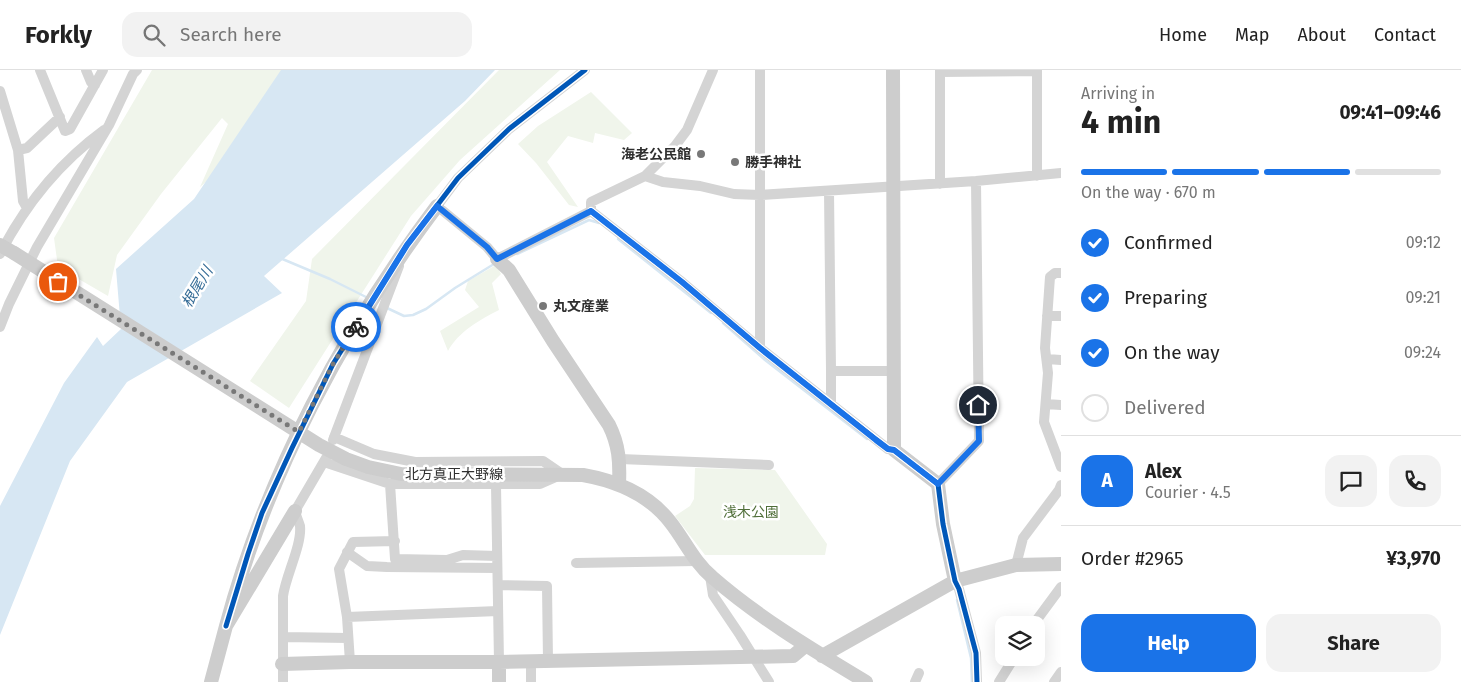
<!DOCTYPE html>
<html lang="en">
<head>
<meta charset="utf-8">
<style>
	body { margin:0; font-family:"Fira Sans","Noto Sans JP",sans-serif; background:#f2f2f2; color:#222; height:100vh; display:flex; flex-direction:column; font-size:19px; white-space:nowrap }
	* { box-sizing:border-box; margin:0 }
	p { font-size:16px; color:#767676 }
	.icon { flex:none; width:28px; height:28px; fill:none; stroke:currentColor; stroke-width:2; stroke-linecap:round; stroke-linejoin:round }
	.map { position:relative; flex:1; overflow:hidden }
	.drawer { display:flex; flex-direction:column; background:#fff; width:400px }
	.drawer>* { flex:none }
	.controls { position:absolute; left:995px; top:546px; display:grid; gap:10px }
	.controls a { display:grid; place-items:center; width:50px; height:50px; border-radius:10px; background:#fff; box-shadow:0 5px 20px #0002; font-size:25px }
	.pin { position:absolute; display:grid; place-items:center; width:42px; height:42px; color:#fff; margin:-21px; border:2px solid #fff; border-radius:50%; box-shadow:0 1px 5px #0007 }
	.courier { position:absolute; display:grid; place-items:center; width:50px; height:50px; margin:-25px; border:4px solid #1a73e8; border-radius:50%; background:#fff; color:#222; box-shadow:0 1px 6px #0007 }
	.overview em { font-style:normal; font-weight:700 }
	.overview div { display:flex; flex-direction:column-reverse }
	.overview { display:flex; align-items:center; justify-content:space-between; height:85px; padding:0 20px }
	h1 { font-size:32px; font-weight:700; line-height:38px }
	.bar { display:grid; grid-template-columns:repeat(4,1fr); gap:8px 5px; align-content:center; height:60px; padding:0 20px }
	.bar i { height:6px; border-radius:4px; background:#e0e0e0 }
	.bar .active { background:#1a73e8 }
	.bar p { grid-column:span 4 }
	.line { display:flex; align-items:center; gap:12px; padding:0 20px; border-top:1px solid #e0e0e0 }
	.line div { flex:1 }
	.round { display:grid; place-items:center; flex:none; width:52px; height:52px; border-radius:15px; background:#f2f2f2 }
	ol { padding:0 20px; list-style:none }
	li { display:flex; align-items:center; gap:15px; height:55px }
	li p { margin-inline-start:auto }
	li .icon { padding:5px; border-radius:50%; background:#1a73e8; color:#fff; stroke-width:4 }
	li:last-child { color:#767676 }
	li i { width:28px; height:28px; border:2px solid #e0e0e0; border-radius:50% }
	.cta { display:flex; gap:10px; margin-top:auto; padding:10px 20px }
	.cta a { flex:1; height:58px; border-radius:15px; background:#1a73e8; color:#fff; font-size:20px; font-weight:700; line-height:58px; text-align:center }
	.cta a+a { background:#f2f2f2; color:#222 }
	header { display:flex; align-items:center; gap:30px; box-sizing:border-box; height:70px; padding:0 25px; background:#fff; border-bottom:1px solid #e0e0e0 }
	header strong { font-size:24px }
	nav { display:flex; gap:28px; margin-inline-start:auto; font-size:18px }
	.search { width:350px; height:45px; background:#f2f2f2; display:flex; align-items:center; gap:12px; box-sizing:border-box; padding:0 18px; border-radius:15px; color:#767676; font-size:19px }
	main { display:flex; flex:1; min-height:0 }
	.map>svg:first-child { display:block }
</style>
</head>
<body>
<header>
<strong>Forkly</strong>
<div class="search"><svg class="icon" aria-label="search" viewBox="0 0 24 24"><circle cx="10" cy="10" r="6"/><path d="M15 15l6 6"/></svg>Search here</div>
<nav><a>Home</a><a>Map</a><a>About</a><a>Contact</a></nav>
</header>
<main>
<div class="map">
<svg width="1061" height="612" viewBox="0 0 1061 612">
	<rect width="100%" height="100%" fill="#fff"/>
	<path fill="#f0f5eb" d="M152,0H317L289,41L200,117L228,54L222,48L161,124L117,185L108,226L58,197L54,168Z
		M499,0H560L460,90L411,146L289,338L250,311L306,231L312,189Z
		M591,22L632,63L624,70L595,63L593,73L568,66L547,92L578,137L569,135L536,93L518,74L538,56Z
		M496,195L501,204L492,213L499,240C481,249 458,262 448,281L440,261L479,237L465,220L468,211Z
		M695,398L775,400L827,474L825,485H705L675,446L690,436L694,429Z"/>
	<path fill="#d7e7f3" d="M281,0H495L465,31L264,206L282,223L127,312L70,391L0,565V436L64,313L97,267L103,276L121,259L116,199L194,129Z"/>
	<g fill="none" stroke-linecap="round" stroke-linejoin="round">
		<path stroke="#d7e7f3" stroke-width="2.5" d="M618,169L711,243
			M517,184L589,150L599,153
			M280,188L330,209L368,228
			M387,238L404,246L413,245L426,239L455,218L494,194
			M723,253L765,290L867,369
			M957,530L971,588L972,612"/>
		<path stroke="#d4d4d4" stroke-width="10" d="M40,0L65,61L70,59L103,0
			M86,0L91,12L95,15
			M585,0L509,59L458,108L437,136L487,177L497,189L591,141
			M760,0V278
			M1037,0V106
			M940,2L1037,1
			M0,21L18,80L23,131L27,138
			M18,80L27,78L60,47
			M645,106L663,112L700,116L734,124L760,125L976,111L1061,103
			M940,114V0
			M829,121L831,301
			M591,141L682,212L760,278L888,379L894,380
			M591,141V132L645,106L675,76L687,60L713,0
			M0,184C25,135 59,93 104,60
			M1061,203H1055L1050,207L1045,278L1048,303L1044,352L1061,397
			M1047,246H1061
			M0,257L9,234L37,177L109,55L133,4L137,0
			M1047,289L1061,290
			M831,334V301H893
			M1046,334L1061,335
			M334,367L374,384L415,392L543,391L562,404
			M333,370L399,196
			M620,389L769,395
			M324,392L390,414H540L556,407
			M390,414L395,489L447,490L463,485L497,486
			M938,414L979,371L976,111
			M496,415L499,592
			M347,482L367,496L387,497L497,498
			M576,493L696,491
			M1016,495L1023,468L1059,420L1061,415
			M710,506L713,525L740,565L769,612
			M955,511L959,519L976,583L977,612
			M498,515L547,516L548,591
			M347,547L498,541
			M1033,555L1061,517
			M283,567L348,568
			M531,591V612
			M350,592L347,547L339,499L353,472L395,471
			M283,612V526C286,505 302,475 300,456C299,452 296,446 295,441L326,388
			M915,612L919,603
			M999,612L1014,588
			M1054,612L1061,602"/>
		<path stroke="#cdcdcd" stroke-width="14" d="M893,0L894,380L938,414L943,454L955,511
			M14,183L319,375L346,389L368,397L401,404L583,405C617,411 649,424 671,453C685,471 694,492 712,507C759,548 813,580 866,612
			M497,189L509,200L553,271L609,355C619,375 620,392 619,414
			M226,556C267,404 343,261 437,136
			M822,586L955,511L1016,495L1061,494
			M499,592V612
			M282,594L350,592H499L793,586L805,576
			M211,612L226,556L295,441"/>
		<path stroke="#cdcdcd" stroke-width="14" d="M0,175L14,183"/>
		<defs>
			<path id="cycleway" d="M591,141L682,212L760,278L888,379L894,380L938,414L943,454L955,511L959,519L976,583L977,612
				M226,556L248,484L262,443L292,378L333,294L407,175L458,108L509,59L585,0"/>
		</defs>
		<use href="#cycleway" stroke="#fff" stroke-width="8"/>
		<use href="#cycleway" stroke="#0057b8" stroke-width="5"/>
	</g>
	<g fill="none" stroke-linecap="round" stroke-linejoin="round">
		<path stroke="#787878" stroke-width="5" stroke-dasharray="0 9" d="M58,212L299,362L333,294L356,257"/>
		<path stroke="#1a73e8" stroke-width="6" d="M356,257L407,175L437,136L487,177L497,189L591,141L682,212L760,278L876,370L888,379L894,380L938,414L979,371L978,335"/>
	</g>
	<g fill="#787878" stroke="#fff" stroke-width="2">
		<circle cx="701" cy="84" r="5"/>
		<circle cx="735" cy="92" r="5"/>
		<circle cx="543" cy="236" r="5"/>
	</g>
	<g text-anchor="middle" dominant-baseline="central" stroke-width="5" stroke-linejoin="round" paint-order="stroke">
		<g font-size="14" font-weight="bold" fill="#2f2f2f" stroke="#fff" text-anchor="start">
			<text x="691" y="84" text-anchor="end">海老公民館</text>
			<text x="745" y="92">勝手神社</text>
			<text x="553" y="236">丸文産業</text>
		</g>
		<g font-size="14" fill="#2f2f2f" stroke="#fff">
			<text x="454" y="404">北方真正大野線</text>
		</g>
		<g font-size="14" fill="#4f6e38" stroke="#fff">
			<text x="751" y="442">浅木公園</text>
		</g>
		<g font-size="15" font-style="italic" fill="#366d97" stroke="#fff">
			<text transform="translate(197 217) rotate(-59)">根尾川</text>
		</g>
	</g>
</svg>
<div class="controls">
<a><svg class="icon" aria-label="layers" viewBox="0 0 24 24"><path d="M12 4l9 5-9 5-9-5zM3 14l9 5 9-5"/></svg></a>
</div>
<div class="pin" style="left:58px;top:212px;background:#ea580c"><svg class="icon" aria-label="bag" viewBox="0 0 24 24"><path d="M5 8h14l-1 12H6zM9 8a3 3 0 0 1 6 0"/></svg></div>
<div class="pin" style="left:978px;top:335px;background:#1f2937"><svg class="icon" aria-label="home" viewBox="0 0 24 24"><path d="M3 11l9-7 9 7M6 9v11h12V9"/></svg></div>
<div class="courier" style="left:356px;top:257px"><svg class="icon" aria-label="bike" viewBox="0 0 24 24"><circle cx="6" cy="16" r="4"/><circle cx="18" cy="16" r="4"/><path d="M6 16l4-8h5l3 8M10 8l3 8H6M13 5h3"/></svg></div>
</div>
<section class="drawer">
<div class="overview"><div><h1>4 min</h1><p>Arriving in</p></div><em>09:41–09:46</em></div>
<div class="bar"><i class="active"></i><i class="active"></i><i class="active"></i><i></i><p>On the way · 670 m</p></div>
<ol>
<li><svg class="icon" aria-label="check" viewBox="0 0 24 24"><path d="M5 12l5 5 9-10"/></svg>Confirmed<p>09:12</p></li>
<li><svg class="icon" aria-label="check" viewBox="0 0 24 24"><path d="M5 12l5 5 9-10"/></svg>Preparing<p>09:21</p></li>
<li><svg class="icon" aria-label="check" viewBox="0 0 24 24"><path d="M5 12l5 5 9-10"/></svg>On the way<p>09:24</p></li>
<li><i></i>Delivered</li>
</ol>
<div class="line" style="height:90px"><b class="round" style="background:#1a73e8;color:#fff">A</b><div><b>Alex</b><p>Courier · 4.5</p></div><a class="round"><svg class="icon" aria-label="chat" viewBox="0 0 24 24"><path d="M4 5h16v11H9l-5 4z"/></svg></a><a class="round"><svg class="icon" aria-label="phone" viewBox="0 0 24 24"><path d="M5 4h4l2 5-3 2q2 4 5 5l2-3 5 2v4C11 20 4 13 5 4z"/></svg></a></div>
<div class="line" style="height:65px"><div>Order #2965</div><b>¥3,970</b></div>
<div class="cta"><a>Help</a><a>Share</a></div>
</section>
</main>
</body>
</html>
